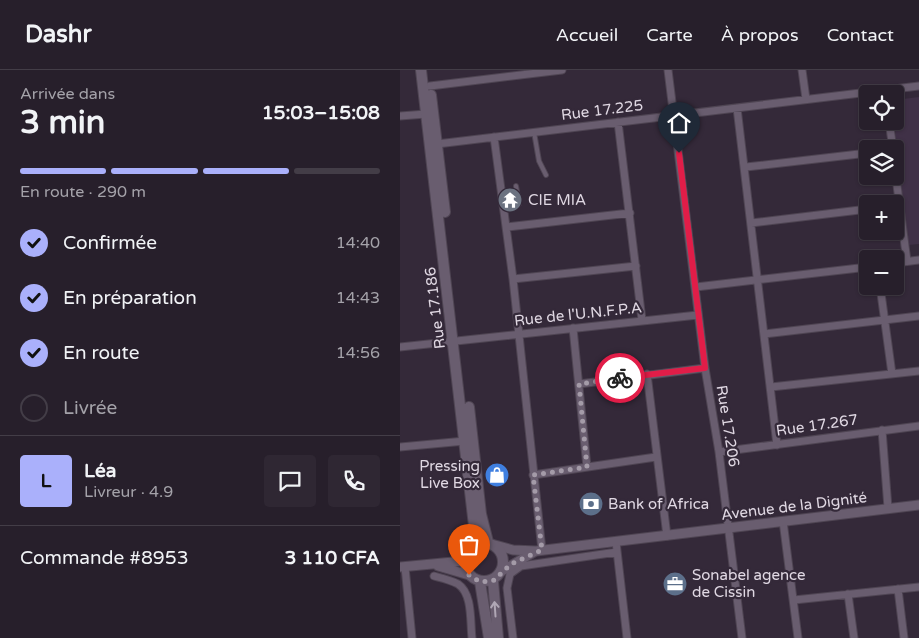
<!DOCTYPE html>
<html lang="fr">
<head>
<meta charset="utf-8">
<style>
	body { margin:0; font-family:"Varela Round",sans-serif; background:#2f2733; color:#f1f3f6; height:100vh; display:flex; flex-direction:column; font-size:19px; white-space:nowrap }
	* { box-sizing:border-box; margin:0 }
	p { font-size:16px; color:#a4a2a9 }
	.icon { flex:none; width:28px; height:28px; fill:none; stroke:currentColor; stroke-width:2; stroke-linecap:round; stroke-linejoin:round }
	.map { position:relative; flex:1; overflow:hidden }
	.side { display:flex; flex-direction:column; background:#271f2b; width:400px }
	.side>* { flex:none }
	.fabs { position:absolute; left:459px; top:15px; display:grid; gap:10px }
	.fabs a { display:grid; place-items:center; width:45px; height:45px; border-radius:5px; background:#271f2b; box-shadow:0 1px 4px #0004,0 0 0 1px #433d47; font-size:25px }
	.pin { position:absolute; display:grid; place-items:center; width:42px; height:42px; color:#fff; margin:-51px -21px; border-radius:50% 50% 50% 0; rotate:-45deg; box-shadow:0 0 5px #0007 }
	.pin .icon { rotate:45deg }
	.courier { position:absolute; display:grid; place-items:center; width:50px; height:50px; margin:-25px; border:4px solid #e11d48; border-radius:50%; background:#fff; color:#222; box-shadow:0 1px 6px #0007 }
	.overview em { font-style:normal; font-weight:700 }
	.overview div { display:flex; flex-direction:column-reverse }
	.overview { display:flex; align-items:center; justify-content:space-between; height:85px; padding:0 20px }
	h1 { font-size:32px; font-weight:700; line-height:38px }
	.bar { display:grid; grid-template-columns:repeat(4,1fr); gap:8px 5px; align-content:center; height:60px; padding:0 20px }
	.bar i { height:6px; border-radius:4px; background:#433d47 }
	.bar .selected { background:#aab0fb }
	.bar p { grid-column:span 4 }
	.line { display:flex; align-items:center; gap:12px; padding:0 20px; border-top:1px solid #433d47 }
	.line div { flex:1 }
	.round { display:grid; place-items:center; flex:none; width:52px; height:52px; border-radius:5px; background:#2f2733 }
	ol { padding:0 20px; list-style:none }
	li { display:flex; align-items:center; gap:15px; height:55px }
	li p { margin-inline-start:auto }
	li .icon { padding:5px; border-radius:50%; background:#aab0fb; color:#111; stroke-width:4 }
	li:last-child { color:#a4a2a9 }
	li i { width:28px; height:28px; border:2px solid #433d47; border-radius:50% }
	header { display:flex; align-items:center; gap:30px; box-sizing:border-box; height:70px; padding:0 25px; background:#271f2b; border-bottom:1px solid #433d47 }
	header strong { font-size:24px }
	nav { display:flex; gap:28px; margin-inline-start:auto; font-size:18px }
	main { display:flex; flex:1; min-height:0 }
	.map>svg:first-child { display:block }
</style>
</head>
<body>
<header>
<strong>Dashr</strong>
<nav><a>Accueil</a><a>Carte</a><a>À propos</a><a>Contact</a></nav>
</header>
<main>
<section class="side">
<div class="overview"><div><h1>3 min</h1><p>Arrivée dans</p></div><em>15:03–15:08</em></div>
<div class="bar"><i class="selected"></i><i class="selected"></i><i class="selected"></i><i></i><p>En route · 290 m</p></div>
<ol>
<li><svg class="icon" aria-label="check" viewBox="0 0 24 24"><path d="M5 12l5 5 9-10"/></svg>Confirmée<p>14:40</p></li>
<li><svg class="icon" aria-label="check" viewBox="0 0 24 24"><path d="M5 12l5 5 9-10"/></svg>En préparation<p>14:43</p></li>
<li><svg class="icon" aria-label="check" viewBox="0 0 24 24"><path d="M5 12l5 5 9-10"/></svg>En route<p>14:56</p></li>
<li><i></i>Livrée</li>
</ol>
<div class="line" style="height:90px"><b class="round" style="background:#aab0fb;color:#111">L</b><div><b>Léa</b><p>Livreur · 4.9</p></div><a class="round"><svg class="icon" aria-label="chat" viewBox="0 0 24 24"><path d="M4 5h16v11H9l-5 4z"/></svg></a><a class="round"><svg class="icon" aria-label="phone" viewBox="0 0 24 24"><path d="M5 4h4l2 5-3 2q2 4 5 5l2-3 5 2v4C11 20 4 13 5 4z"/></svg></a></div>
<div class="line" style="height:65px"><div>Commande #8953</div><b>3 110 CFA</b></div>
</section>
<div class="map">
<svg width="519" height="568" viewBox="0 0 519 568">
	<rect width="100%" height="100%" fill="#342939"/>
	<path fill="#403147" d="M519,27V174L508,175L494,51L495,30Z"/>
	<g fill="none" stroke-linecap="round" stroke-linejoin="round">
		<defs>
			<path id="service" d="M134,62L139,91L146,105
				M104,138L119,134L116,116"/>
			<path id="minor" d="M268,0L305,298L319,382L342,568
				M402,0L406,29
				M30,16L162,0
				M337,38L377,375
				M0,46L26,44
				M489,51L493,79
				M218,52L242,250
				M94,67L113,209L142,480
				M37,74L519,16
				M346,97L468,83
				M495,100L507,191
				M351,153L468,139
				M107,157L230,143
				M495,193L519,190
				M113,209L236,196
				M480,216L492,304
				M296,217L468,197
				M173,258L187,397
				M364,264L519,246
				M0,277L298,245
				M247,304L267,466
				M179,314L305,298
				M371,317L519,301
				M482,360L488,438
				M0,377L65,371
				M319,382L519,356
				M133,405L256,387
				M383,451L398,568
				M216,472L227,568
				M5,497L12,568
				M34,506C42,508 51,510 58,514C73,524 70,552 72,568
				M498,519L504,568
				M448,524L454,568
				M394,530L519,517
				M113,568L107,518L110,504L121,496L217,482"/>
			<path id="tertiary" d="M95,475L113,480L136,481L519,435
				M38,496L69,505
				M0,497L64,491
				M102,501L134,482"/>
			<path id="secondary" d="M21,0L76,473
				M31,25L45,142
				M69,337L81,444L88,472
				M65 492a19 19 0 1 1 38 0a19 19 0 1 1-38 0Z
				M93,511L98,568
				M80,512L89,568"/>
		</defs>
		<use href="#service" stroke="#4f4553" stroke-width="6"/>
		<use href="#minor" stroke="#4f4553" stroke-width="9"/>
		<use href="#tertiary" stroke="#4f4553" stroke-width="11"/>
		<use href="#secondary" stroke="#4f4553" stroke-width="12"/>
		<use href="#service" stroke="#695d6f" stroke-width="4"/>
		<use href="#minor" stroke="#695d6f" stroke-width="7"/>
		<use href="#tertiary" stroke="#695d6f" stroke-width="9"/>
		<use href="#secondary" stroke="#695d6f" stroke-width="10"/>
	</g>
	<defs><path id="oneway-shaft" d="M-6 0H5M1.5-3L5.5 0L1.5 3" fill="none" stroke-width="1.6" stroke-linecap="round" stroke-linejoin="round" transform="scale(1.25)"/></defs>
	<use stroke="#b0a7b5" href="#oneway-shaft" transform="translate(95 539) rotate(-94)"/>
	<g fill="none" stroke-linecap="round" stroke-linejoin="round">
		<path stroke="#a49ba8" stroke-width="5" stroke-dasharray="0 9" d="M69,505L80,512L93,511L111,494L142,480L133,405L187,397L179,314L220,308"/>
		<path stroke="#e11d48" stroke-width="6" d="M220,308L305,298L279,83"/>
	</g>
	<defs>
		<symbol id="temple-disc" viewBox="-11 -11 22 22"><circle r="9.5" fill="#6b7280" stroke="#342939"/><path d="M0-6L5-2H3V0L6.5 2.5H4V6H1.5V3h-3V6H-4V2.5H-6.5L-3 0V-2H-5Z" fill="#fff"/></symbol>
		<symbol id="shop-disc" viewBox="-11 -11 22 22"><circle r="9.5" fill="#3f7fe0" stroke="#342939"/><path d="M-5-2.5h2.3a2.7 3.5 0 0 1 5.4 0H5L5.5 6h-11ZM-1.5-2.5h3a1.5 2.3 0 0 0-3 0Z" fill="#fff"/></symbol>
		<symbol id="bank-disc" viewBox="-11 -11 22 22"><circle r="9.5" fill="#5c6f8a" stroke="#342939"/><path d="M-6-4H6V4H-6ZM0-2.3a2.3 2.3 0 1 0 0 4.6a2.3 2.3 0 1 0 0-4.6Z" fill="#fff"/></symbol>
		<symbol id="office-disc" viewBox="-11 -11 22 22"><circle r="9.5" fill="#5c6f8a" stroke="#342939"/><path d="M-6-3h4V-5.5h4V-3h4V5H-6ZM-1-4.5V-3h2v-1.5ZM-6 0V1H6V0Z" fill="#fff"/></symbol>
	</defs>
	<g fill-rule="evenodd">
		<use href="#temple-disc" x="96" y="116" width="28" height="28"/>
		<use href="#shop-disc" x="83" y="391" width="28" height="28"/>
		<use href="#bank-disc" x="177" y="420" width="28" height="28"/>
		<use href="#office-disc" x="261" y="500" width="28" height="28"/>
	</g>
	<g text-anchor="middle" dominant-baseline="central" stroke-width="4.5" stroke-linejoin="round" paint-order="stroke">
		<g font-size="15" fill="#e0d8e3" stroke="#342939">
			<text transform="translate(202 40) rotate(-7)">Rue 17.225</text>
			<text transform="translate(35 238) rotate(-97)">Rue 17.186</text>
			<text transform="translate(178 244) rotate(-6)">Rue de l'U.N.F.P.A</text>
			<text transform="translate(417 355) rotate(-8)">Rue 17.267</text>
			<text transform="translate(328 356) rotate(81)">Rue 17.206</text>
			<text transform="translate(394 436) rotate(-7)">Avenue de la Dignité</text>
		</g>
		<g font-size="15" fill="#e0d8e3" stroke="#342939" text-anchor="start">
			<text x="128" y="130">CIE MIA</text>
			<text x="80" y="396" text-anchor="end">Pressing<tspan x="80" dy="17">Live Box</tspan></text>
			<text x="208" y="434">Bank of Africa</text>
			<text x="292" y="505">Sonabel agence<tspan x="292" dy="17">de Cissin</tspan></text>
		</g>
	</g>
</svg>
<div class="fabs">
<a><svg class="icon" aria-label="locate" viewBox="0 0 24 24"><circle cx="12" cy="12" r="6"/><path d="M12 2v4M12 18v4M2 12h4M18 12h4"/></svg></a>
<a><svg class="icon" aria-label="layers" viewBox="0 0 24 24"><path d="M12 4l9 5-9 5-9-5zM3 14l9 5 9-5"/></svg></a>
<a>+</a>
<a>−</a>
</div>
<div class="pin" style="left:69px;top:505px;background:#ea580c"><svg class="icon" aria-label="bag" viewBox="0 0 24 24"><path d="M5 8h14l-1 12H6zM9 8a3 3 0 0 1 6 0"/></svg></div>
<div class="pin" style="left:279px;top:83px;background:#1f2937"><svg class="icon" aria-label="home" viewBox="0 0 24 24"><path d="M3 11l9-7 9 7M6 9v11h12V9"/></svg></div>
<div class="courier" style="left:220px;top:308px"><svg class="icon" aria-label="bike" viewBox="0 0 24 24"><circle cx="6" cy="16" r="4"/><circle cx="18" cy="16" r="4"/><path d="M6 16l4-8h5l3 8M10 8l3 8H6M13 5h3"/></svg></div>
</div>
</main>
</body>
</html>
